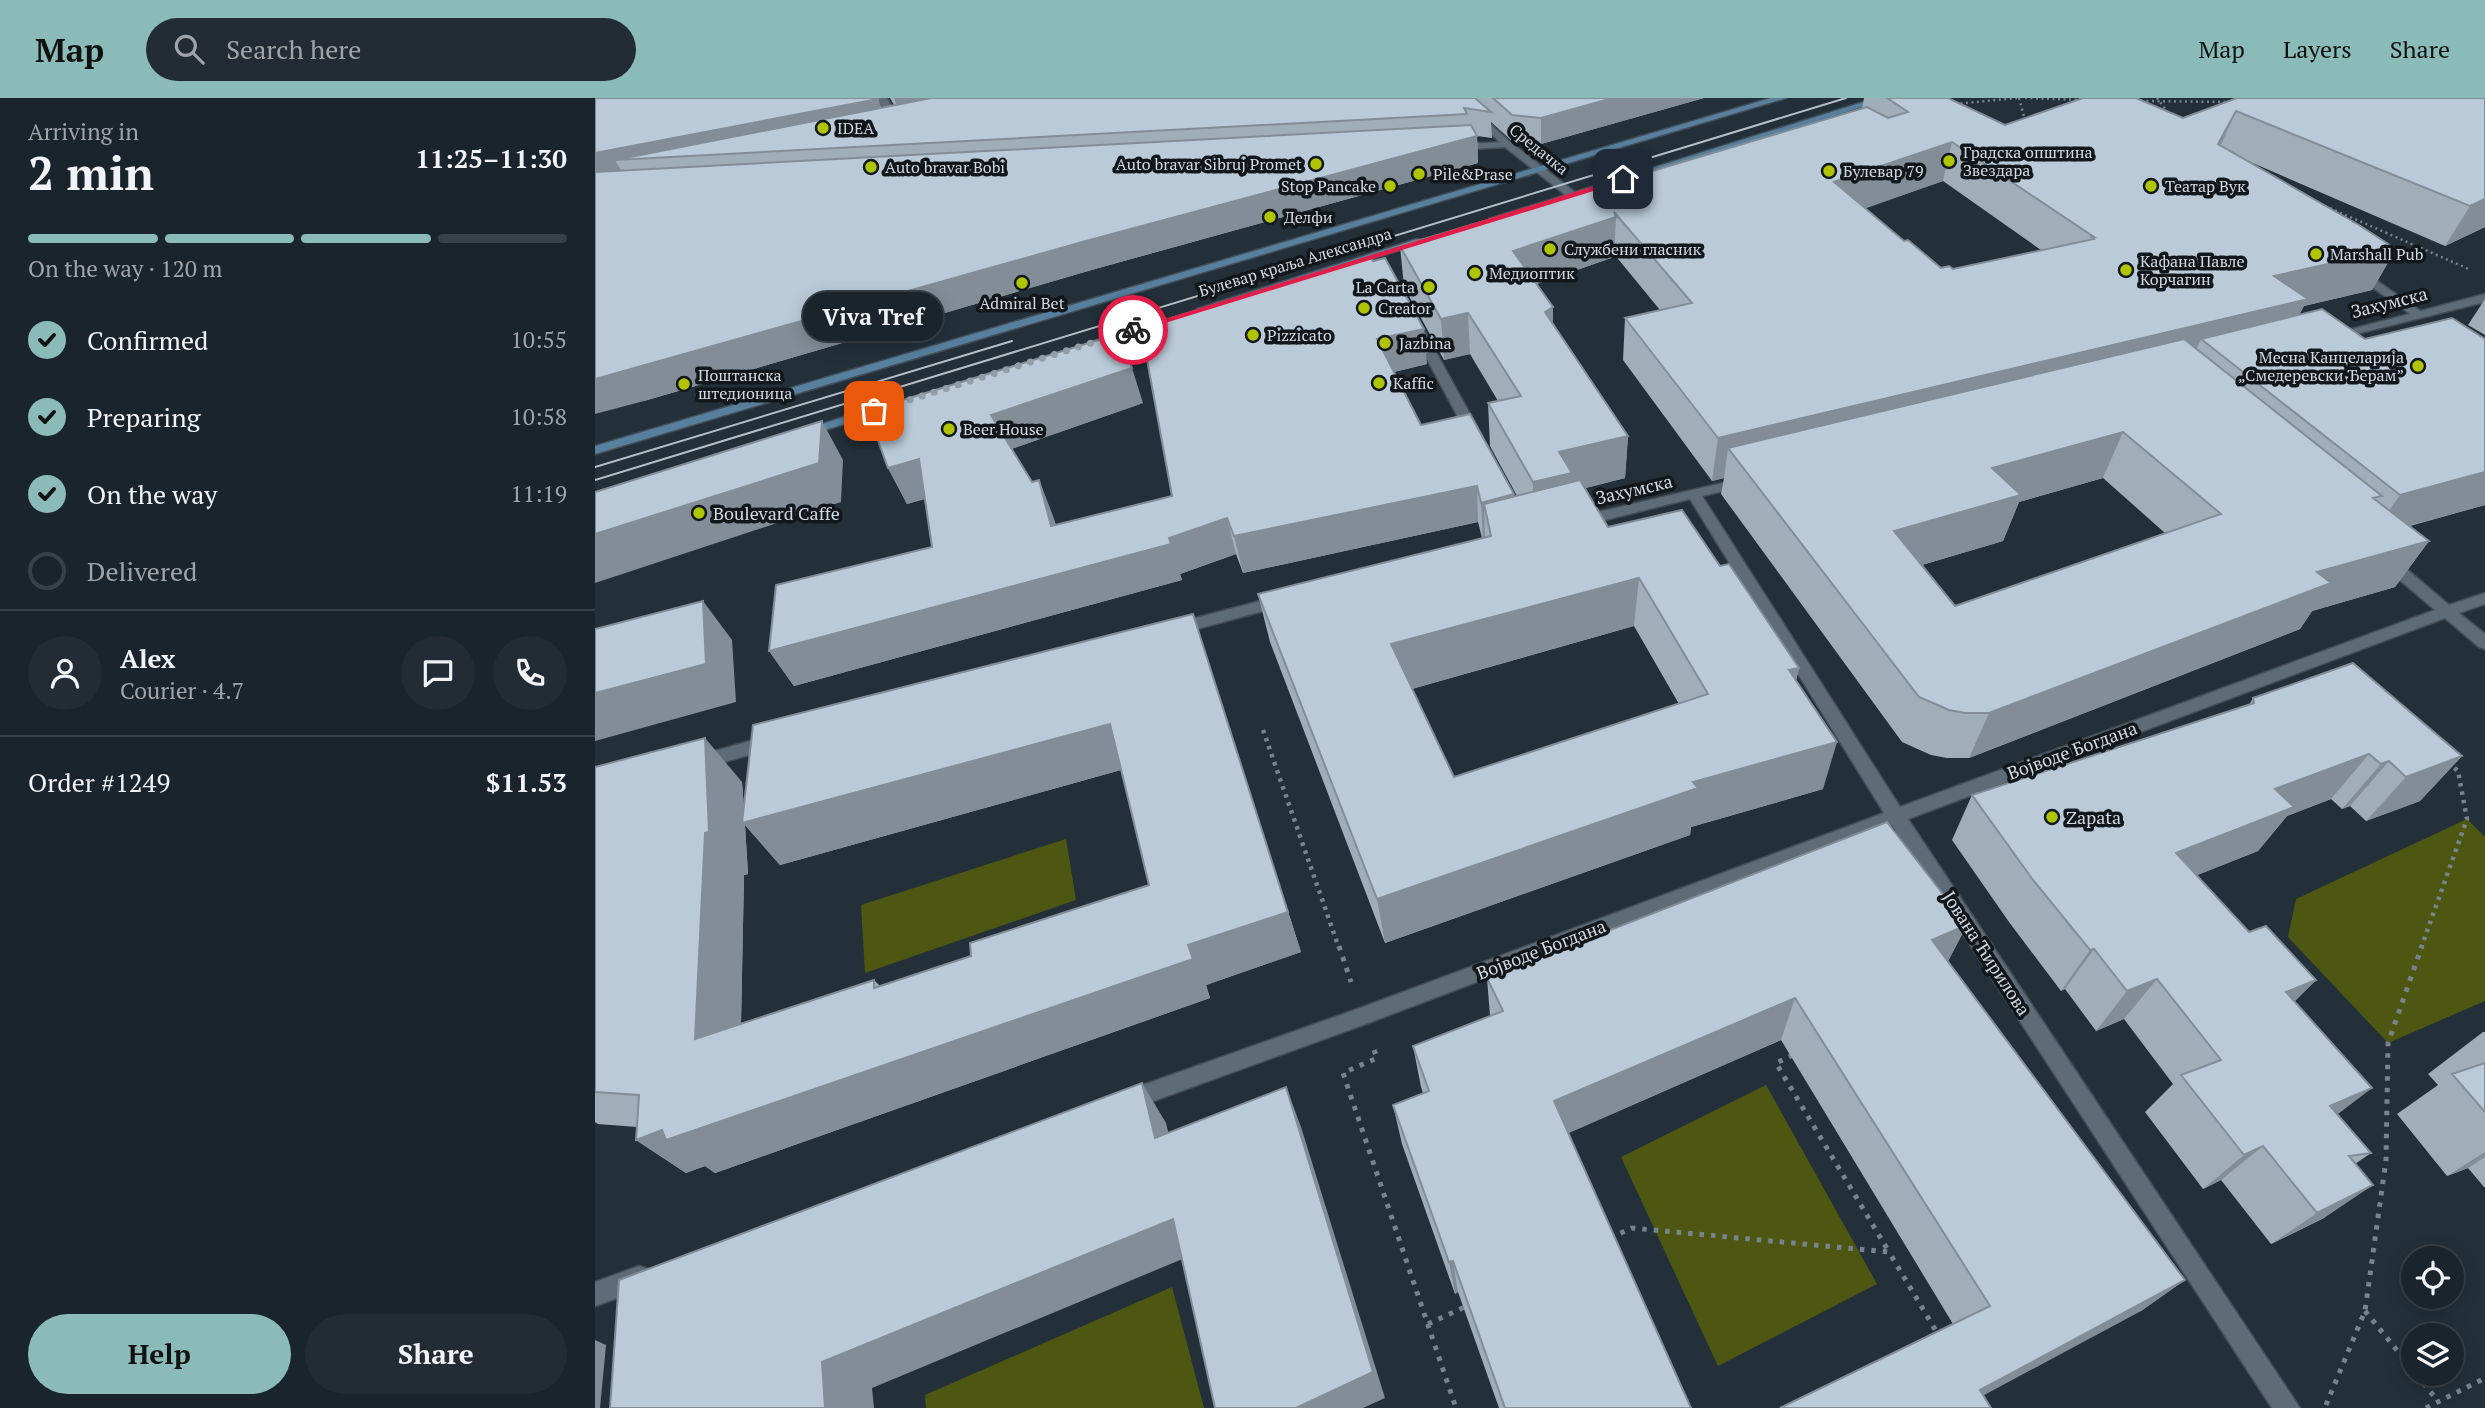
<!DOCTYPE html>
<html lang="en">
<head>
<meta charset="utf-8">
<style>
	body { margin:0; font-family:"PT Serif",serif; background:#232c34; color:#f1f3f6; height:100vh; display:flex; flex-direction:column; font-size:26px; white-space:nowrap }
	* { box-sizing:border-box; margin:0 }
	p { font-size:23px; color:#9fa4a9 }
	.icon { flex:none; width:38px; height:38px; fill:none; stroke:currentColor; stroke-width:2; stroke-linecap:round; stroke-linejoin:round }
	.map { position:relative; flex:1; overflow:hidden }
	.panel { display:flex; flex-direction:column; background:#1a242c; width:595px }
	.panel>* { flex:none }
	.tools { position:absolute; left:1806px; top:1148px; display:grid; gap:14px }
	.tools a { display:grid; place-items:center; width:63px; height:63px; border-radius:50%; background:#1a242c; box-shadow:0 4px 18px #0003,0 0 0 2px #384148; font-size:35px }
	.pin { position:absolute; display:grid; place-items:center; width:60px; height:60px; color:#fff; margin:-30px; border-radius:14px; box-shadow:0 4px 10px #0006 }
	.courier { position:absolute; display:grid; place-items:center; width:70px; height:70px; margin:-35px; border:5px solid #e11d48; border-radius:50%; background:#fff; color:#222; box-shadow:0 2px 9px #0007 }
	.bubble { position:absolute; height:49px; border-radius:24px; background:#1a242c; box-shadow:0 4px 18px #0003,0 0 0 2px #384148; font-size:23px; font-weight:700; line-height:49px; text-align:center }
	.headline em { font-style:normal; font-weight:700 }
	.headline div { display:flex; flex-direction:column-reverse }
	.headline { display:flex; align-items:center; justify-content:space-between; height:119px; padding:0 28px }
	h1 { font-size:46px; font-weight:700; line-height:52px }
	.bar { display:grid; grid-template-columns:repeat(4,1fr); gap:10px 7px; align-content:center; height:84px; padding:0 28px }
	.bar i { height:9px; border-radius:5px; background:#384148 }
	.bar .current { background:#8bbbb9 }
	.bar p { grid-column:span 4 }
	.line { display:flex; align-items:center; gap:18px; padding:0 28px; border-top:2px solid #384148 }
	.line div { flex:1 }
	.round { display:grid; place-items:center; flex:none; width:74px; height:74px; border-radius:37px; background:#232c34 }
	ol { padding:0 28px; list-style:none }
	li { display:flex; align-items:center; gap:21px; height:77px }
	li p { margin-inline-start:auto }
	li .icon { padding:7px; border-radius:50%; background:#8bbbb9; color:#111; stroke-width:4 }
	li:last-child { color:#9fa4a9 }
	li i { width:38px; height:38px; border:4px solid #384148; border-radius:50% }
	.action { display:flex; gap:14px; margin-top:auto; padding:14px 28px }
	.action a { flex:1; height:80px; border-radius:42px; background:#8bbbb9; color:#111; font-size:28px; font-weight:700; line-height:80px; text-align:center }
	.action a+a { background:#232c34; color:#f1f3f6 }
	header { display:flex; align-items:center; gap:42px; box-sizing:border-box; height:98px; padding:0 35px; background:#8bbbb9; color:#111 }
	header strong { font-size:33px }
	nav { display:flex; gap:38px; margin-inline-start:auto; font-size:24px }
	.search { width:490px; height:63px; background:#232c34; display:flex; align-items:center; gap:18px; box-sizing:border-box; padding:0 24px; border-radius:38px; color:#9fa4a9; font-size:26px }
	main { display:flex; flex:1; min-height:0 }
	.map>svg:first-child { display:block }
</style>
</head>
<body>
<header>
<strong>Map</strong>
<div class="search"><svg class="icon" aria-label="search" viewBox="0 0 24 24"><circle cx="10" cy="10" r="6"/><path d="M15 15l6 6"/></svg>Search here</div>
<nav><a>Map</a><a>Layers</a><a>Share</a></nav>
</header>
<main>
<section class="panel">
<div class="headline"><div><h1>2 min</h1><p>Arriving in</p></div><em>11:25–11:30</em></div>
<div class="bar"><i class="current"></i><i class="current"></i><i class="current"></i><i></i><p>On the way · 120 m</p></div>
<ol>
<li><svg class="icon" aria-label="check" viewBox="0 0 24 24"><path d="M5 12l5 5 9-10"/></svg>Confirmed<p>10:55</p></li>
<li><svg class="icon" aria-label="check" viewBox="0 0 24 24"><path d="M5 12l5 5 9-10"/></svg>Preparing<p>10:58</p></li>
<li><svg class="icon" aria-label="check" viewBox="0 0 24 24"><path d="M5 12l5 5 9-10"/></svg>On the way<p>11:19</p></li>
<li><i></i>Delivered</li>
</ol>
<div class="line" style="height:126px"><a class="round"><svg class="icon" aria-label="person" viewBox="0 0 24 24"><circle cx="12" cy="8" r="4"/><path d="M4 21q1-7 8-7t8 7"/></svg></a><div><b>Alex</b><p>Courier · 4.7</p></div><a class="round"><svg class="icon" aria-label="chat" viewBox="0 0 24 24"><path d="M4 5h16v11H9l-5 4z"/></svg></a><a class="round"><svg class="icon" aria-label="phone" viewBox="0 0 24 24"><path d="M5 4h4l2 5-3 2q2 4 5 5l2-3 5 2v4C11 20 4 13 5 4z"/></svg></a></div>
<div class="line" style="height:91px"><div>Order #1249</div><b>$11.53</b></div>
<div class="action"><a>Help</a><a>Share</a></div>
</section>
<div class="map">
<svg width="1890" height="1310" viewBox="0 0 1890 1310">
	<rect width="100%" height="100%" fill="#23303a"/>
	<path fill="#4e5712" d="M1872,721L1890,739V903L1793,945L1693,839L1701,801Z
		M471,741L481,802L270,875L266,807Z
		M1171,987L1282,1186L1123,1268L1026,1059Z
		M577,1189L609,1310H331L330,1297Z"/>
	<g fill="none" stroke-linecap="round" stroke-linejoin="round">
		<defs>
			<path id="service" d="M1757,171H1765L1831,217L1821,220L1757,175Z"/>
			<path id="minor" d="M282,0H292L308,29L306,31H300Z
				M857,0H867L915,44V48H909Z
				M1890,196V204L1737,242L1731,238Z
				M820,223L826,227L887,338L885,341L880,342L873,338L814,227Z
				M1149,380L1156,384L1154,387L1107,398L1305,709L1840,512L1786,466L1783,462L1786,458H1796L1854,507L1890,495V506L1864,515L1890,536V551L1884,549L1850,520L1313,721L1705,1310H1677L1297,727L768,927L531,1013L523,1010L520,1003L523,996L531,993L768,909L1289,715L1095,401L986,428L979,423L986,418Z
				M688,497L696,502L694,506L580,537L572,531L574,527Z
				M179,636L185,638L188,643L185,648L105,671L99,669L96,664L99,659Z
				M44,1168L53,1171L56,1180L53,1189L0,1208V1184Z"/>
			<path id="tertiary" d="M915,44L981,95V99H973L910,49L859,52L854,49L859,46Z"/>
			<path id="secondary" d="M1176,0H1191L0,356V348Z
				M1281,0H1296L903,123L894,121Z
				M822,141L832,143L612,214L602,211Z
				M568,219L574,223L572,226L505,247L499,243Z
				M294,304L299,305V311L207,339L200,335Z"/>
		</defs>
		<use href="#service" stroke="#434e57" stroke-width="3"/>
		<use href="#minor" stroke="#434e57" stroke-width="3"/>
		<use href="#tertiary" stroke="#434e57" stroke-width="3"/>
		<use href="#secondary" stroke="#434e57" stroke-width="3"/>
		<path stroke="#78838b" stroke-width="2.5" stroke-dasharray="2 3.5" stroke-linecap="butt" d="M1424,0L1431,26
			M1430,0L1488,2
			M1562,0L1574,16
			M1546,3L1635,4
			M1360,6L1422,0
			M1730,108L1876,172"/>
		<path stroke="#78838b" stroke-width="4.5" stroke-dasharray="3.5 5" stroke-linecap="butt" d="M668,632L744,850
			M1826,850L1872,721L1863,673L1854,665"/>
		<path stroke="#78838b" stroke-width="5" stroke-dasharray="4.5 7" stroke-linecap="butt" d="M744,848L756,884
			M779,952L782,960L748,975L861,1310
			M1198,957L1181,965L1294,1154
			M1015,1140L1037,1130L1294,1154L1344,1238
			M1770,1213L1818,1272
			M833,1226L874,1207
			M1821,1276L1843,1303
			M1731,1307L1770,1213L1791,1062L1793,945L1827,848
			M1831,1310L1890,1280"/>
		<use href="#service" fill="#5e6c78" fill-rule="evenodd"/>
		<use href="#minor" fill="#5e6c78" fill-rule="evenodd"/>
		<use href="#tertiary" fill="#5e6c78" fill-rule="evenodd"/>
		<use href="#secondary" fill="#56809e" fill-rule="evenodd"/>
		<path stroke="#b6bfc6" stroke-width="2" d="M0,369L417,243
			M0,382L1251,0"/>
	</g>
	<path fill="#a0aeba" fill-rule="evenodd" d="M0,0L287,10L299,7L295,0H1109L946,46L917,43L896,24L897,40L882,38L883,65L500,171L49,303Z
		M1269,0H1353L1410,27L1588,20L1642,0H1890V129L1850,148L1653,63L1801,151L1777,192L1709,208L1704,217L1770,241H1890V407L1815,428L1834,443L1800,489L1717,513L1705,531L1374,660H1352L1336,657L1307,644L1126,396L1129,380L1117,383L1028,262L1030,220L1065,212L1019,156V159L942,186L958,209V226L1033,338L1030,380L990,390L1013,429L1125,468L1204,570L1201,583L1228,691L1096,729L1095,737L790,845L675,544L663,496L887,440L883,424L648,475L641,456L585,476L587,482L199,588L174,553L337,449L330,401L312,406L293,370L548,305L416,351L437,384L444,382L461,427L577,398L546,229L832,266L799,274L826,327L919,398H922L895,348L893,305L903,303L875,256L849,262L809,189L805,148L1267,11ZM1348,83L1446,152L1358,171L1346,170L1309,143L1270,110ZM1508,380L1570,435L1360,508L1327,467L1408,443L1424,404ZM1039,528L1084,606L859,679L817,591Z
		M1890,201V237L1873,227Z
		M598,516L706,854L611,887L615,900L120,1075L110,1068L91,1075L41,1042L42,1029L3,1026L0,1024V669L147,684L149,712ZM526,672L554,787L376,858L285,888L279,882L146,925L149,777L153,776L150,727L185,767Z
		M1658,600L1867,658L1825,703L1771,723L1755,708L1747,711L1736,701L1692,718L1663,753L1602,777L1654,834L1721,882L1700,903L1743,1017L1776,1055L1760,1066L1729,1120L1676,1146L1626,1082L1608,1091L1550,1014L1578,986L1529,921L1501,933L1470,891L1466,893L1414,824L1357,742L1377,697L1654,607Z
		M1372,827L1353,863L1590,1182L1546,1213L1185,1310L1358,1226L1186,942L973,1035L1096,1310H904L863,1194L860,1196L807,1046L798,1007L828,995L826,989L818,948L895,918L892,880Z
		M1888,934H1890V1089H1889L1873,1070L1852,1078L1802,1016L1843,987L1833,976Z"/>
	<path fill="#828d97" d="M299,0H429L308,24Z
		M1018,0H1109L946,46V20Z
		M283,1L294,27L20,62L30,79L0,85V55Z
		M1641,13L1624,51L1623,46Z
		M882,38L883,65L500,171L49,303L0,316V281L491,143Z
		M1357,44L1348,83L1232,124L1239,84Z
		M1890,101V129L1850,148L1875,108Z
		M1021,119L1019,159L919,194L918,153Z
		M1801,151L1777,192L1709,208L1691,242L1606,241L1594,266L1133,350L1129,380L1117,383L1123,340L1679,178Z
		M958,209V250L950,214Z
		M873,215L875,256L849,262L846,221Z
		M829,231L832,266L786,277L782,241Z
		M537,270L548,305L411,353L396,317Z
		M227,323L248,362L246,404L0,485V436Z
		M1528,334L1508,380L1424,404L1408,443L1286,479L1299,433L1397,370Z
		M1033,338L1030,380L976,394L938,427V384L964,354Z
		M324,361L341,397L312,406L293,370Z
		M1890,374V407L1776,438L1805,397Z
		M444,382L458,418L471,464L456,428Z
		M882,388L883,424L648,475L639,438Z
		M919,396L920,432L889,406L890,440L888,441L886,405Z
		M632,420L641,456L585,476L587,482L199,588L174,553L574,440Z
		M1834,443L1800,489L1717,513L1705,531L1374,660L1394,615L1722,474Z
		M1044,480L1039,528L802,595L796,546Z
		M108,503L137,542L141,604L0,643V595Z
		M1204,570L1192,618L1194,572Z
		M515,626L533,670L185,767L150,727L153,776L149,777L145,978L100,941L110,640L147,684L150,724Z
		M1242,644L1228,691L1096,729L1095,737L790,845L782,801L1098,684Z
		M1774,656L1736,701L1692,718L1663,753L1550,798L1581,755L1680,691Z
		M1867,658L1825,703L1771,723L1811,679Z
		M1794,663L1755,708L1747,711L1786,666Z
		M693,814L706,854L611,887L615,900L120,1075L110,1068L91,1075L41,1042L593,847Z
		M1372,827L1349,871L1337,842Z
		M1499,851L1470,891L1466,893L1495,852Z
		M1562,881L1529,921L1501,933L1532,893Z
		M1721,882L1680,922L1691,894Z
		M1200,900L1186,942L958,1042L959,1003Z
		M547,985L571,1025L584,1078L560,1040Z
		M691,989L706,1029L790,1300L768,1310H701Z
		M1777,990L1730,1026L1735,1008Z
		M1668,1048L1626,1082L1608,1091L1649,1057Z
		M1890,1054V1059L1873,1070L1852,1078Z
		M1778,1087L1729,1120L1676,1146L1722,1115Z
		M578,1121L602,1155L277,1290L279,1310H230L227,1264Z
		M858,1163L863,1194L860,1196L854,1164Z
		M1590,1182L1546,1213L1365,1310L1385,1292Z
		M0,1242L11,1247L5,1310H0Z"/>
	<path fill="#bacad8" stroke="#828d97" stroke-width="2" fill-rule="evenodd" d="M0,0H283V1L0,55Z
		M336,0H880L896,14L869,10L872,16L20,62Z
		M898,0H1018L946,20L917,17Z
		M1292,0H1353L1410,27L1488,0H1541L1588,20L1642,0H1890V101L1875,108L1641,13L1623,46L1764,127L1801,151L1679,178L1713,201L1123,340L1030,220L1097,205L1019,114L1021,119L918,153L958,209L950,214L1033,338L964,354L977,375L938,384L893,305L926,298L873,215L846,221L805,148L1272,9L1293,20L1313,14ZM1357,44L1499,139H1497L1499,141L1358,171L1354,168L1346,170L1313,142L1309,143L1239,84Z
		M876,27L882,38L491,143L0,281V74Z
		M776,160L778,163L790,160L829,231L782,241L826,327L875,316L919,396L886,405L882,388L639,438L632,420L574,440L576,446L174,553L181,487L337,449L324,361L293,370L272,313L526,235L537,270L396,317L437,384L444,382L456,428L577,398L546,229Z
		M1727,211L1770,241L1857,220L1890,241V374L1805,397L1606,241Z
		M1589,241L1787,398L1778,400L1834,443L1722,474L1736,485L1394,615H1370L1354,612L1324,599L1133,350ZM1528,334L1626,416L1360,508L1299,433L1426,397L1397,370Z
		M227,323L224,365L0,436V394Z
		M985,382L1013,429L1087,412L1125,468L1134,466L1204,570L1194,572L1242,644L1098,684L1103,690L782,801L663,496L896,438L889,406ZM1044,480L1113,596L859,679L796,546Z
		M108,503L111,566L0,595V531Z
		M598,516L693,814L593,847L598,861L71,1042L67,1032L41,1042L44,997L0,994V669L110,640L114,734L110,735L100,941L279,882V890L376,858L375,845L554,787L515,626L147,725L158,627Z
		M1758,565L1867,658L1811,679L1794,663L1786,666L1774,656L1680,691L1699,709L1581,755L1654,834L1671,828L1721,882L1691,894L1777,990L1735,1008L1776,1055L1754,1058L1778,1087L1722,1115L1668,1048L1649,1057L1586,977L1626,962L1562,881L1532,893L1499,851L1495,852L1438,782L1377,697L1659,605L1658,600Z
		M1292,724L1372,827L1337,842L1590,1182L1385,1292L1396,1310H1185L1395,1208L1200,900L959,1003L1096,1310H910L858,1163L854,1164L798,1007L834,993L818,948L908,913L892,880Z
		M1890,965V1014L1857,976Z
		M547,985L560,1040L691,989L778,1274L701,1310H620L578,1121L227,1264L230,1310H15L24,1182Z"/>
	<path fill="#e11d48" d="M1028,79L1031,83L541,234L534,232Z"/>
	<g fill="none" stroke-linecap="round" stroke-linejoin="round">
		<path stroke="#959ea7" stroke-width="7" stroke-dasharray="0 12.6" d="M279,313L538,232"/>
	</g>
	<g fill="#b0c501" stroke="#12171c" stroke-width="2.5">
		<circle cx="228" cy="30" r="7"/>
		<circle cx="1354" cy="63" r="7"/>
		<circle cx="721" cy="66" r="7"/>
		<circle cx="276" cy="69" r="7"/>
		<circle cx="1234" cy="73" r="7"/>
		<circle cx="824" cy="76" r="7"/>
		<circle cx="795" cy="88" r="7"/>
		<circle cx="1556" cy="88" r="7"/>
		<circle cx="675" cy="119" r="7"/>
		<circle cx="955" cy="151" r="7"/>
		<circle cx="1721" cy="156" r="7"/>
		<circle cx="1531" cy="172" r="7"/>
		<circle cx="880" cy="175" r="7"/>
		<circle cx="427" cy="185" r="7"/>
		<circle cx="834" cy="189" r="7"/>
		<circle cx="769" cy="210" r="7"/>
		<circle cx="658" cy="237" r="7"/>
		<circle cx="790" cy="245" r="7"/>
		<circle cx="1823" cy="268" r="7"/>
		<circle cx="784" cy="285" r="7"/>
		<circle cx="89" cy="286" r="7"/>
		<circle cx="354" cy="331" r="7"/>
		<circle cx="104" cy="415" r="7"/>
		<circle cx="1457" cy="719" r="7"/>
	</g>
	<g text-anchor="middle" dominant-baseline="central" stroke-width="7" stroke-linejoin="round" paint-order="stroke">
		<g font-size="16" fill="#d2dae1" stroke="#12171c" text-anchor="start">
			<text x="242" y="30">IDEA</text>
			<text x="1368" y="54">Градска општина<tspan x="1368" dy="18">Звездара</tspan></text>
			<text x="707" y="66" text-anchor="end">Auto bravar Sibruj Promet</text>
			<text x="290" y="69">Auto bravar Bobi</text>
			<text x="1248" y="73">Булевар 79</text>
			<text x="838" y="76">Pile&amp;Prase</text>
			<text x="781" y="88" text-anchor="end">Stop Pancake</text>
			<text x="1570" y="88">Театар Вук</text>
			<text x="689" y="119">Делфи</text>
			<text x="969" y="151">Службени гласник</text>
			<text x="1735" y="156">Marshall Pub</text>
			<text x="1545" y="163">Кафана Павле<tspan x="1545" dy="18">Корчагин</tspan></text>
			<text x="894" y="175">Медиоптик</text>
			<text x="820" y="189" text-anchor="end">La Carta</text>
			<text x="427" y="205" text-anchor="middle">Admiral Bet</text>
			<text x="783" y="210">Creator</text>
			<text x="672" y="237">Pizzicato</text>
			<text x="804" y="245">Jazbina</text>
			<text x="1809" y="259" text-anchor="end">Месна Канцеларија<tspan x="1809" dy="18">„Смедеревски Ђерам”</tspan></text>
			<text x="103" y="277">Поштанска<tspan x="103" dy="18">штедионица</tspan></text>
			<text x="798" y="285">Kaffic</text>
			<text x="368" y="331">Beer House</text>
		</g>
		<g font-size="16" fill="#d2dae1" stroke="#12171c">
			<text transform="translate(944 51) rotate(39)">Средачка</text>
			<text transform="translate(700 164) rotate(-17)">Булевар краља Александра</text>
		</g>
		<g font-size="18" fill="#d2dae1" stroke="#12171c">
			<text transform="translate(1794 204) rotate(-14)">Захумска</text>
			<text transform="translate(1039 391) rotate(-13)">Захумска</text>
			<text transform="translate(1477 652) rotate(-20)">Војводе Богдана</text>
			<text transform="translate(946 851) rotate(-21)">Војводе Богдана</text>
			<text transform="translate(1392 855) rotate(57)">Јована Ћирилова</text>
		</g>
		<g font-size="18" fill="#d2dae1" stroke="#12171c" text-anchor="start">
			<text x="118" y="415">Boulevard Caffe</text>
			<text x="1471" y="719">Zapata</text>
		</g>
	</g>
</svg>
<div class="tools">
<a><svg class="icon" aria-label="locate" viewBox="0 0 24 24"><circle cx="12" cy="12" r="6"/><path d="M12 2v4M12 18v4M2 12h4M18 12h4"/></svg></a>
<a><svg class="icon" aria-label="layers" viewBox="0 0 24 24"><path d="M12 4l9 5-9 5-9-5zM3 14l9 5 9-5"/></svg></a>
</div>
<div class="pin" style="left:279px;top:313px;background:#ea580c"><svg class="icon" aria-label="bag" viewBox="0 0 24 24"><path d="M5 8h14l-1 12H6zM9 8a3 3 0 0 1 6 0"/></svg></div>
<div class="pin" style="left:1028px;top:81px;background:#1f2937"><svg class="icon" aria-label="home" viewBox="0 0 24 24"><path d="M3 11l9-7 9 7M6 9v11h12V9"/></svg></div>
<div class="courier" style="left:538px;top:232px"><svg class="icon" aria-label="bike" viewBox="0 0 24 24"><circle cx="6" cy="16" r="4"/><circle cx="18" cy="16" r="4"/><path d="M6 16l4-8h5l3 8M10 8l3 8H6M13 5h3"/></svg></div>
<div class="bubble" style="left:208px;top:194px;width:140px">Viva Tref</div>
</div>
</main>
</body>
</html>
